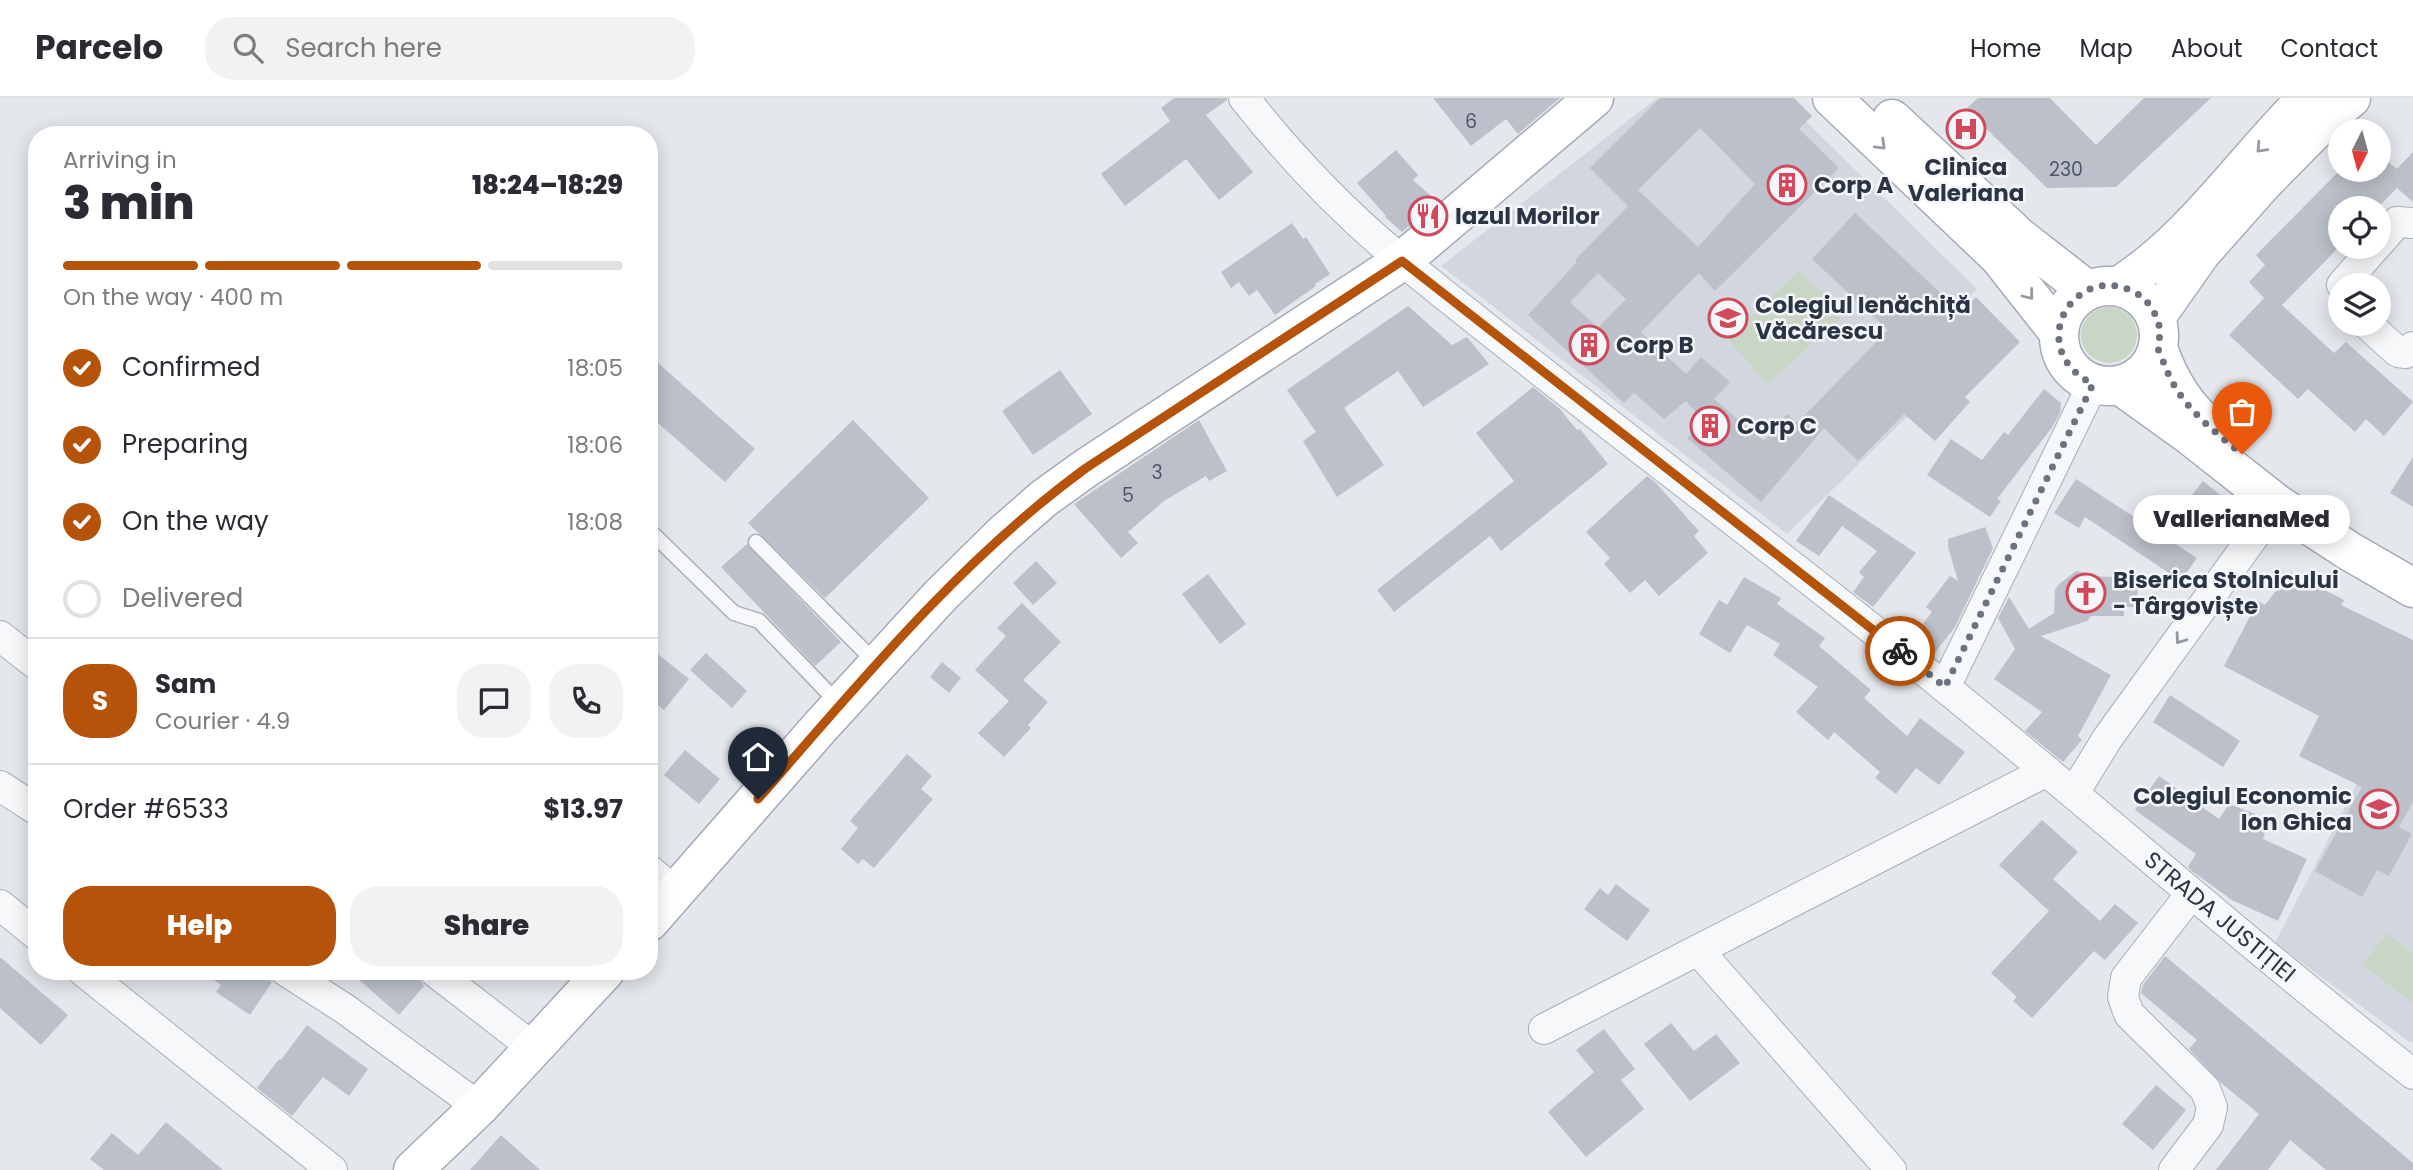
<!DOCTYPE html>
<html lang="en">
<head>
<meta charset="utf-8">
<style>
	body { margin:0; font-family:Poppins,sans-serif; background:#f2f2f3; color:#2b2b33; height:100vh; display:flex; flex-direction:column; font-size:26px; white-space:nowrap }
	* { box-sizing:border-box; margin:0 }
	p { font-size:23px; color:#7c7c81 }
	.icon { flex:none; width:38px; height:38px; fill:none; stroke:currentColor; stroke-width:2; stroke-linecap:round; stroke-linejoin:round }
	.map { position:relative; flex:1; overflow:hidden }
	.panel { position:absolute; left:28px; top:28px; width:630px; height:854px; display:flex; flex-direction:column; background:#fff; border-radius:28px; box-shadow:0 4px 18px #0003 }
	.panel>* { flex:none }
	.needle { width:46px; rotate:186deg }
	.fabs { position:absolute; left:2328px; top:21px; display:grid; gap:14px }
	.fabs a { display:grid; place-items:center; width:63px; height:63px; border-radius:50%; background:#fff; box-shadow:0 4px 18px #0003; font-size:35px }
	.pin { position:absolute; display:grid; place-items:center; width:60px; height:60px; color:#fff; margin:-72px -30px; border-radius:50% 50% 50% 0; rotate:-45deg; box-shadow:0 0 7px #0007 }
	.pin .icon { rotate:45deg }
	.courier { position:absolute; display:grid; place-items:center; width:70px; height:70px; margin:-35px; border:5px solid #b45309; border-radius:50%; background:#fff; color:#222; box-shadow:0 2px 9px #0007 }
	.bubble { position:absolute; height:49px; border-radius:24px; background:#fff; box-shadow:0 4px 18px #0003; font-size:23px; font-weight:800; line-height:49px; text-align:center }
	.head em { font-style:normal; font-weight:800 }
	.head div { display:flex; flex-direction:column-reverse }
	.head { display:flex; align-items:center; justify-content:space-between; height:119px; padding:0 35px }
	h1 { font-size:46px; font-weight:800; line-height:52px }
	.bar { display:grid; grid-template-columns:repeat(4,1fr); gap:10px 7px; align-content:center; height:84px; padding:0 35px }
	.bar i { height:9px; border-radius:5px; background:#e1e1e2 }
	.bar .on { background:#b45309 }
	.bar p { grid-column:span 4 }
	.line { display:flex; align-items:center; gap:18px; padding:0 35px; border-top:2px solid #e1e1e2 }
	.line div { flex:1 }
	.round { display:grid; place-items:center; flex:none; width:74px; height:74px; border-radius:28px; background:#f2f2f3 }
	ol { padding:0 35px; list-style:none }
	li { display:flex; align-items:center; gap:21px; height:77px }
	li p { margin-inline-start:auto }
	li .icon { padding:7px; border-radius:50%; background:#b45309; color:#fff; stroke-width:4 }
	li:last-child { color:#7c7c81 }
	li i { width:38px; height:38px; border:4px solid #e1e1e2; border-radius:50% }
	.cta { display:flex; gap:14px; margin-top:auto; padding:14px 35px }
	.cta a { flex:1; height:80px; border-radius:28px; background:#b45309; color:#fff; font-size:28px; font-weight:800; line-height:80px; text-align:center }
	.cta a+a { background:#f2f2f3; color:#2b2b33 }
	header { display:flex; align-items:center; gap:42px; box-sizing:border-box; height:98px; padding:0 35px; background:#fff; border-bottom:2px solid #e1e1e2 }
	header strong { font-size:33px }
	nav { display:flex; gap:38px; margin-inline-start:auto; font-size:24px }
	.search { width:490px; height:63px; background:#f2f2f3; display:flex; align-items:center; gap:18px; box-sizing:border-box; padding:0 24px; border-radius:28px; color:#7c7c81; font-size:26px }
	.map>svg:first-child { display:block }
</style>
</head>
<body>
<header>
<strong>Parcelo</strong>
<div class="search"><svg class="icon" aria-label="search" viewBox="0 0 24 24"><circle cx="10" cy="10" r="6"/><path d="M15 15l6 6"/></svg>Search here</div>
<nav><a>Home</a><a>Map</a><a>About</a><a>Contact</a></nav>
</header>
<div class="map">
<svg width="2413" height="1072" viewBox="0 0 2413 1072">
	<rect width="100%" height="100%" fill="#e4e7ec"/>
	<path fill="#d2d6de" d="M1657,0H1782L1977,191L1921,248L1948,279L1787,436L1441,168Z
		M2413,577V943L2411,945L2275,845Z"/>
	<path fill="#c9d6c5" d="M1799,172L1843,217L1768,286L1728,241Z
		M2081 237a28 28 0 1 1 56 0a28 28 0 1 1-56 0Z
		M2387,835L2413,856V905L2363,867Z"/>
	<path fill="#bbc0ca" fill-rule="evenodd" d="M1174,0H1227V2L1206,17L1253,74L1219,102L1186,61L1125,108L1101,76L1170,23L1161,10Z
		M1433,0H1560L1518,36L1506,21L1471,48Z
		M1660,0H1794L1812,18L1799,31L1839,70L1715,193L1699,175L1641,234L1686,276L1701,259L1730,284L1714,301L1764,343L1787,316L1797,325L1888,232L1812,161L1855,115L1961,214L1976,199L2020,244L1965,299L1970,304L1935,343L1904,316L1858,363L1824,330L1761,404L1687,340L1705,324L1686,303L1664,321L1634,295L1624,305L1528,217L1577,164L1575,162L1628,108L1590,70ZM1700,30L1755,86L1698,149L1638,92ZM1598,175L1626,201L1598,230L1570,204Z
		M1978,0H2050L2096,47L2144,0H2211L2116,89L2047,90L1966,11Z
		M1396,52L1418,77L1413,82L1438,104L1402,134L1385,119L1386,118L1357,85Z
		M2413,54V104L2397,90L2377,110H2340V148L2282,207L2334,255L2346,244L2413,304L2384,338L2366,321L2355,334L2308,291L2298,301L2229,237L2264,200L2249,184L2265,167L2256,157L2340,72H2378V56L2397,71Z
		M1292,125L1303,141L1306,139L1330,176L1315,186L1316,188L1275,217L1257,192L1249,198L1239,184L1231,190L1221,174Z
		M1408,208L1452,247L1467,239L1489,266L1423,309L1398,273L1344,310L1384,367L1337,399L1303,343L1316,334L1287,292Z
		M649,257L755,351L725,384L649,317Z
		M1060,272L1092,316L1033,357L1002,313Z
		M1533,289L1559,310L1577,332L1580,331L1608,366L1501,453L1490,438L1394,514L1377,492L1514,383L1476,335Z
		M2044,291L2061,305L2060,315L2053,328L1997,401L2001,403L1990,419L1927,377L1951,341L1982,362L2004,334L2008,337Z
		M853,322L929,400L825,500L748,425Z
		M1199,322L1227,373L1209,383L1206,378L1164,403L1128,434L1138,445L1121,460L1074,406Z
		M2413,359V409L2390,395Z
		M1647,378L1656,385L1699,433L1694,438L1708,455L1659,498L1645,482L1630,495L1604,466L1610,460L1586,434Z
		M2076,381L2197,460L2181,483L2085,419L2079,430L2054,415Z
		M2203,383L2234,408L2214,432L2184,407Z
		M1829,397L1916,455L1873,509L1853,494L1864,479L1859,474L1877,453L1842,428L1819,458L1796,443Z
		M1985,429L1993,450L1955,529L1933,557L1912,540L1932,514L1926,509L1950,478L1958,483L1948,449V441Z
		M747,446L841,544L815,568L721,469Z
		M1036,463L1057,485L1033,507L1013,485Z
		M2076,473L2083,474L2090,478L2138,480L2137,509H2124V518H2091L2087,523L2041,538L2111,577L2078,638L2082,642L2063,664L2025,633L2042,614L1994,581L2015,551L1998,520L2009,499L2029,531L2054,515L2055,492L2058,487Z
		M2290,474L2344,502L2341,507L2413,542V704L2399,729L2412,736L2389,778L2377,772L2362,799L2315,773L2362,689L2299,658L2319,618L2224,568L2258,503L2265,507Z
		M1208,476L1246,526L1220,546L1182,496Z
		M1744,479L1781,500L1777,506L1825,540L1819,548L1871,592L1864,600L1907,638L1920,620L1965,654L1939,687L1916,670L1896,696L1875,680L1880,674L1834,634L1828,642L1796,614L1818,589L1773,557L1780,546L1747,527L1730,555L1699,536L1719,502L1727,507Z
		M1022,505L1061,544L1023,582L1048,604L1028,627L1031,630L1004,659L978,635L1009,603L975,572L1006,538L997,530Z
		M649,549L689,581L664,612L649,600Z
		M706,555L747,593L732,610L690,572Z
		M942,564L961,580L949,595L930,579Z
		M2170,597L2240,643L2223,669L2153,624Z
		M685,652L720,681L699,706L664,677Z
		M907,656L932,678L921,691L933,701L874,770L863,761L858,766L841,751L858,730L850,723Z
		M2159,678L2219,721L2229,706L2269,721L2263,741L2307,761L2278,823L2232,802L2192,773L2188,769L2196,756L2135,712Z
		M2042,722L2078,754L2053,781L2100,823L2115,806L2138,825L2105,862L2094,853L2032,920L2013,903L2017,899L1991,875L2049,813L1999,767Z
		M1616,786L1650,812L1627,843L1584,811L1600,790L1608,797Z
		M2165,858L2413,1065V1072H2326L2290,1042L2268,1072H2216L2259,1016L2221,985L2189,951L2197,942L2141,895L2143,887Z
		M0,859L68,917L41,947L0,910Z
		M201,873H256L272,884L250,917L216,894L221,887Z
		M349,873H414L424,888L399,917Z
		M1671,925L1694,953L1716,936L1740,965L1690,1003L1644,946Z
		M307,927L368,971L349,998L323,979L292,1018L257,990L279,961L281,962Z
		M1604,931L1635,971L1621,982L1644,1011L1586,1059L1548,1014L1594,974L1576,952Z
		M2156,987L2186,1012L2153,1052L2122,1026Z
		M166,1024L223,1072H104L90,1061L112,1035L138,1057Z
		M501,1037L540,1072H470Z"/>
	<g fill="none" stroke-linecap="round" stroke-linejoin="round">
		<defs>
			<path id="lane" d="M649,432L734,515L759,523L840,607
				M756,444L876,565"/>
			<g id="street">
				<path id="s1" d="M1244,0C1289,57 1339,110 1394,156C1576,305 1765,443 1947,591C2104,718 2254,852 2413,976"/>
				<path d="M2378,146L2397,124L2413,125"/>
				<path d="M2342,187L2375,149"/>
				<path d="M2367,226L2398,254L2406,255L2413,249"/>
				<path d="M0,538L37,567"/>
				<path d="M1945,589L2093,286"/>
				<path d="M0,688L37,712"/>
				<path d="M2074,695L2107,641L2277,406"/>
				<path d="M649,772L676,795"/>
				<path d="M0,807L37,837"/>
				<path d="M1698,852L1891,1072"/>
				<path d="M83,873L332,1072"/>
				<path d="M286,873L345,911L479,1009"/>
				<path d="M434,873L535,951"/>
				<path d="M1544,931L2047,673"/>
				<path d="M2174,1072L2208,1027L2212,1009L2205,991L2129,916L2123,899L2126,880L2191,796"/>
			</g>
			<path id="secondary" d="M2119,188C2193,141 2245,61 2307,0
				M2156,219L2201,155L2264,84L2326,21L2351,0"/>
			<path id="primary" d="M1832,0L1999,159L2059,235
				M1892,21L2019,139L2087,192
				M2059 238a50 50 0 1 1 100 0a50 50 0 1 1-100 0Z
				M2158,250C2170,285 2186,310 2215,334
				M2120,287L2188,336L2277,406L2349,453L2413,490
				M649,824L821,628L940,498L1002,437L1043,401L1086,370L1402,163L1594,0
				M413,1072L479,1009L605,873"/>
		</defs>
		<use href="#lane" stroke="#a9aeb7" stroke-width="17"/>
		<use href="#street" stroke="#a9aeb7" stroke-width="32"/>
		<use href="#secondary" stroke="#a9aeb7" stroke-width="41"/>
		<use href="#primary" stroke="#a3abb8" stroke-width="41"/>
		<use href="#lane" stroke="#f7f8fa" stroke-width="14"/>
		<use href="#street" stroke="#f7f8fa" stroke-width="30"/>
		<use href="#secondary" stroke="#fff" stroke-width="38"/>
		<use href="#primary" stroke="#fff" stroke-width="38"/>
	</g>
	<defs><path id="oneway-chevron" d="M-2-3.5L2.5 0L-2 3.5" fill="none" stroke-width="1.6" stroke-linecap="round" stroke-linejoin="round" transform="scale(1.75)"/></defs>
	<g stroke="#959aa2">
		<use href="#oneway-chevron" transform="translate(1881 47) rotate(44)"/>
		<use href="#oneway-chevron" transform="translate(2261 50) rotate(133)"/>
		<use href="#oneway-chevron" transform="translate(2029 197) rotate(52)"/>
	</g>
	<use stroke="#9196a0" href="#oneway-chevron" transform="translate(2180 541) rotate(126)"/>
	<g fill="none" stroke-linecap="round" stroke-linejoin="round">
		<path stroke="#6c737f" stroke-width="7" stroke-dasharray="0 12.6" d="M1900,553L1945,589L2093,286C2022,251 2074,161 2136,195C2149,202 2159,219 2160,234C2160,239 2158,245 2158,250C2159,255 2162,261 2164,265C2178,306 2210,330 2242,356"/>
		<path stroke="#b45309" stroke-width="9" d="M758,701C860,584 960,462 1086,370L1402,163L1900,553"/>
	</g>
	<defs>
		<symbol id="hospital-ring" viewBox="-11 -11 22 22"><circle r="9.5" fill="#f4f6f9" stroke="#d1495b" stroke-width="1.5"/><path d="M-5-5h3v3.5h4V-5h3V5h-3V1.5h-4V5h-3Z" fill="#d1495b"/></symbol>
		<symbol id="building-ring" viewBox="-11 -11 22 22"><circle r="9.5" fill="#f4f6f9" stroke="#d1495b" stroke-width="1.5"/><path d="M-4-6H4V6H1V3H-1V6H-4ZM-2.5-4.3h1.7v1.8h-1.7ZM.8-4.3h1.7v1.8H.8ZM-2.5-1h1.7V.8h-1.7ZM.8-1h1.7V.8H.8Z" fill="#d1495b"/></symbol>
		<symbol id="restaurant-ring" viewBox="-11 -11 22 22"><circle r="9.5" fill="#f4f6f9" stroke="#d1495b" stroke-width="1.5"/><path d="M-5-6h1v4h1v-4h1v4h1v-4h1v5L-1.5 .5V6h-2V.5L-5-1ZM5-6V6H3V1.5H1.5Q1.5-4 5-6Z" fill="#d1495b"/></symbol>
		<symbol id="school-ring" viewBox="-11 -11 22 22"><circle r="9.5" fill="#f4f6f9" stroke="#d1495b" stroke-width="1.5"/><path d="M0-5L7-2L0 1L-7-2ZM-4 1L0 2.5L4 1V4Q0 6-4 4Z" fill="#d1495b"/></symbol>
		<symbol id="church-ring" viewBox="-11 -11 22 22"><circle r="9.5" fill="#f4f6f9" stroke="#d1495b" stroke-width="1.5"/><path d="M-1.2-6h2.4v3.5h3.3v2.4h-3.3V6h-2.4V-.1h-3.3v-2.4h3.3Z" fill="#d1495b"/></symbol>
	</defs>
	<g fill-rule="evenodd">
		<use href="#hospital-ring" x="1944" y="9" width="44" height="44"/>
		<use href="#building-ring" x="1765" y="65" width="44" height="44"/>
		<use href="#restaurant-ring" x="1406" y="96" width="44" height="44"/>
		<use href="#school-ring" x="1706" y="198" width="44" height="44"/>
		<use href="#building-ring" x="1567" y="225" width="44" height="44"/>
		<use href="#building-ring" x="1688" y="306" width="44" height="44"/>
		<use href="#church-ring" x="2064" y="473" width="44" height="44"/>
		<use href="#school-ring" x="2357" y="689" width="44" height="44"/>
	</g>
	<g text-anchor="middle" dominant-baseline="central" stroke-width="5" stroke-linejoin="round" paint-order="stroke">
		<g font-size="19" fill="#4f5766">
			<text x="1471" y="23">6</text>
			<text x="2066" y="71">230</text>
			<text x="1157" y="374">3</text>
			<text x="1128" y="397">5</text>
		</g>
		<g font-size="23" font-weight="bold" fill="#2b3445" stroke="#f4f6f9" text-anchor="start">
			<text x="1966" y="69" text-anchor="middle">Clinica<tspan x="1966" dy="26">Valeriana</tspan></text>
			<text x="1814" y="87">Corp A</text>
			<text x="1455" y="118">Iazul Morilor</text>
			<text x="1755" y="207">Colegiul Ienăchiță<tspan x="1755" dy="26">Văcărescu</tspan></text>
			<text x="1616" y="247">Corp B</text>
			<text x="1737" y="328">Corp C</text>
			<text x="2113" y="482">Biserica Stolnicului<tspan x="2113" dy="26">- Târgoviște</tspan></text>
			<text x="2352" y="698" text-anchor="end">Colegiul Economic<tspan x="2352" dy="26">Ion Ghica</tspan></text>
		</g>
		<g font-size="23" fill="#2b3445" stroke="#f4f6f9">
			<text stroke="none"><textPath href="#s1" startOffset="1276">STRADA JUSTIȚIEI</textPath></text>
		</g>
	</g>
</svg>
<div class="fabs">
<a><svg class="needle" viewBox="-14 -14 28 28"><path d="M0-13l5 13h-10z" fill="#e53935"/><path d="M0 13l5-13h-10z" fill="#7c7c81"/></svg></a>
<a><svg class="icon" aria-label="locate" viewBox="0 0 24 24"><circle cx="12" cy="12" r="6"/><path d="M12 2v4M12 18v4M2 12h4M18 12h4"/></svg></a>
<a><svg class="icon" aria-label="layers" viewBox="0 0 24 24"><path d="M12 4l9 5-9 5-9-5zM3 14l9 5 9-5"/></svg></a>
</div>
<div class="pin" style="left:2242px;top:356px;background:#ea580c"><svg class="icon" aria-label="bag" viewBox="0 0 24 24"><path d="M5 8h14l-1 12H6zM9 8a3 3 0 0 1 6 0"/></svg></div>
<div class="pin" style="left:758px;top:701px;background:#1f2937"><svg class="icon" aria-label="home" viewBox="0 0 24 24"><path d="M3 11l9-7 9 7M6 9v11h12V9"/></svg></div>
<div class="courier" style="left:1900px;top:553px"><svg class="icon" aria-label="bike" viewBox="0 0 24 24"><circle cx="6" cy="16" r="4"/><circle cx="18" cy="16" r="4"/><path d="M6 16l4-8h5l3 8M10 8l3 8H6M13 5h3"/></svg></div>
<div class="bubble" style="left:2133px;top:397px;width:217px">VallerianaMed</div>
<section class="panel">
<div class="head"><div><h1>3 min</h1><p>Arriving in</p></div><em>18:24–18:29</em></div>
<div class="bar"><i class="on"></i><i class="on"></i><i class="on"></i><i></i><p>On the way · 400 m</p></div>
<ol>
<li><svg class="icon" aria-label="check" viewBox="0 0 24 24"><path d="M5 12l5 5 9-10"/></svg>Confirmed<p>18:05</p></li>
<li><svg class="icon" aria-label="check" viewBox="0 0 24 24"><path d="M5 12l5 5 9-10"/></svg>Preparing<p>18:06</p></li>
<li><svg class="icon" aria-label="check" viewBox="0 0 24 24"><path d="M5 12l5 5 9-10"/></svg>On the way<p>18:08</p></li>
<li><i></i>Delivered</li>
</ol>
<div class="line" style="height:126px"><b class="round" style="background:#b45309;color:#fff">S</b><div><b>Sam</b><p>Courier · 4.9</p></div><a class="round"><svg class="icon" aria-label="chat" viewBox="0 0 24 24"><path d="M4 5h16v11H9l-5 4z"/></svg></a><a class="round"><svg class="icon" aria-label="phone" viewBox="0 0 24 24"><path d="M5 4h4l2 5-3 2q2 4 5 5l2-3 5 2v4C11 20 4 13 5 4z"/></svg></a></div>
<div class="line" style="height:91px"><div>Order #6533</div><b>$13.97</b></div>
<div class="cta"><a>Help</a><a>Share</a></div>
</section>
</div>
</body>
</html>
